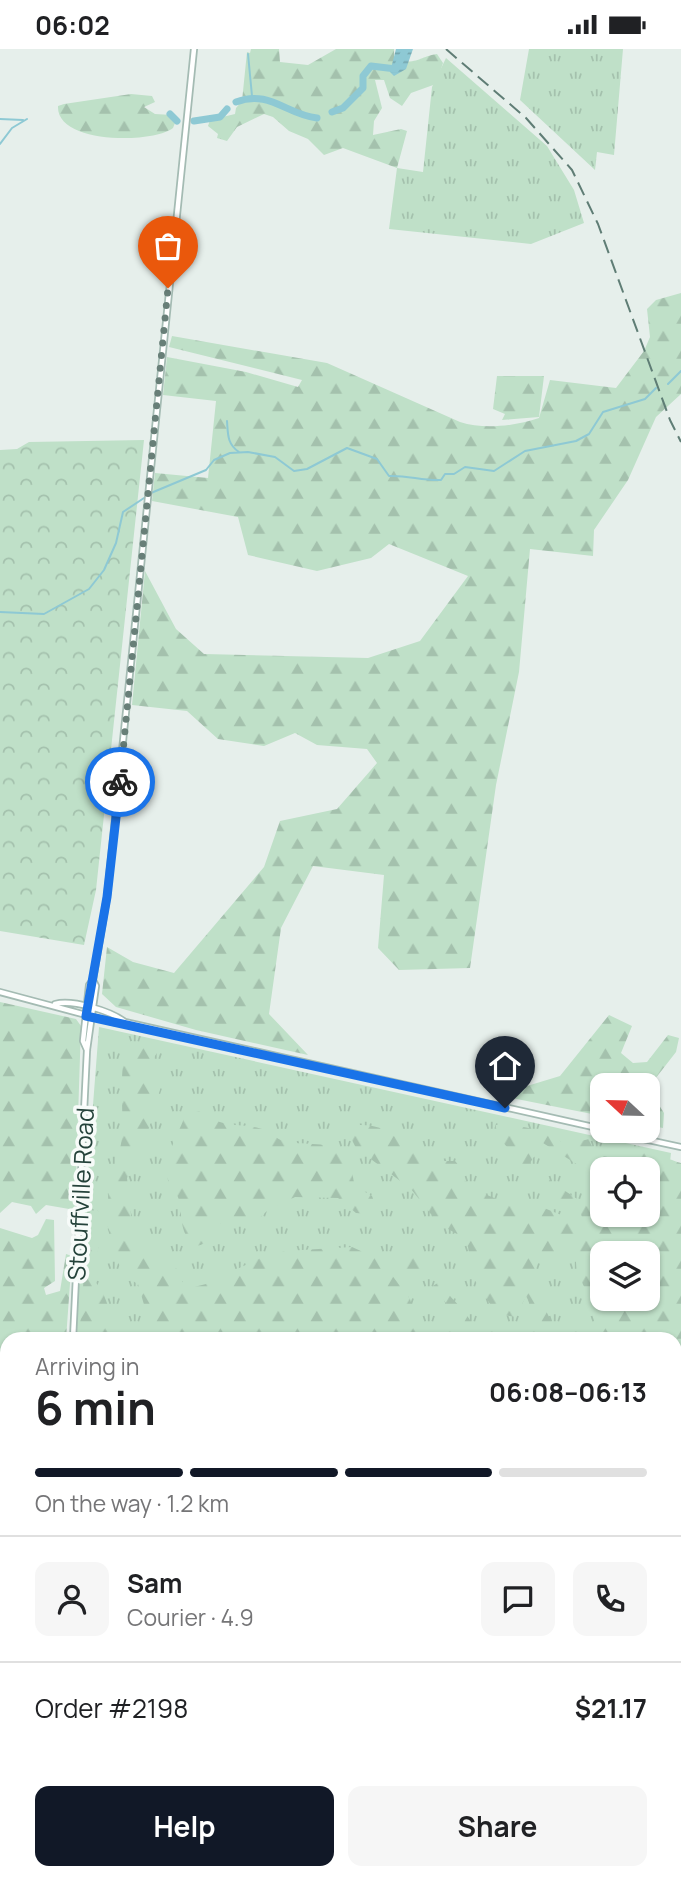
<!DOCTYPE html>
<html lang="en">
<head>
<meta charset="utf-8">
<style>
	body { margin:0; font-family:Manrope,sans-serif; background:#f6f6f6; color:#202124; height:100vh; display:flex; flex-direction:column; font-size:26px; white-space:nowrap }
	* { box-sizing:border-box; margin:0 }
	p { font-size:23px; color:#757577 }
	.icon { flex:none; width:38px; height:38px; fill:none; stroke:currentColor; stroke-width:2; stroke-linecap:round; stroke-linejoin:round }
	.map { position:relative; flex:1; overflow:hidden }
	.sheet { position:absolute; left:0px; top:1283px; width:682px; height:548px; display:flex; flex-direction:column; background:#fff; border-radius:21px 21px 0 0; box-shadow:0 2px 5px #0004 }
	.sheet>* { flex:none }
	.needle { width:46px; rotate:292deg }
	.fabs { position:absolute; left:590px; top:1024px; display:grid; gap:14px }
	.fabs a { display:grid; place-items:center; width:70px; height:70px; border-radius:14px; background:#fff; box-shadow:0 2px 5px #0004; font-size:35px }
	.pin { position:absolute; display:grid; place-items:center; width:60px; height:60px; color:#fff; margin:-72px -30px; border-radius:50% 50% 50% 0; rotate:-45deg; box-shadow:0 0 7px #0007 }
	.pin .icon { rotate:45deg }
	.courier { position:absolute; display:grid; place-items:center; width:70px; height:70px; margin:-35px; border:5px solid #1a73e8; border-radius:50%; background:#fff; color:#222; box-shadow:0 2px 9px #0007 }
	.head em { font-style:normal; font-weight:700 }
	.head div { display:flex; flex-direction:column-reverse }
	.head { display:flex; align-items:center; justify-content:space-between; height:119px; padding:0 35px }
	h1 { font-size:46px; font-weight:700; line-height:52px }
	.bar { display:grid; grid-template-columns:repeat(4,1fr); gap:10px 7px; align-content:center; height:84px; padding:0 35px }
	.bar i { height:9px; border-radius:5px; background:#e0e0e0 }
	.bar .current { background:#111827 }
	.bar p { grid-column:span 4 }
	.line { display:flex; align-items:center; gap:18px; padding:0 35px; border-top:2px solid #e0e0e0 }
	.line div { flex:1 }
	.round { display:grid; place-items:center; flex:none; width:74px; height:74px; border-radius:14px; background:#f6f6f6 }
	.primary-button { display:flex; gap:14px; margin-top:auto; padding:14px 35px }
	.primary-button a { flex:1; height:80px; border-radius:14px; background:#111827; color:#fff; font-size:28px; font-weight:700; line-height:80px; text-align:center }
	.primary-button a+a { background:#f6f6f6; color:#202124 }
	.status { display:flex; justify-content:space-between; align-items:center; height:49px; padding:0 35px; background:#fff; direction:ltr }
	.status svg { height:19px; fill:currentColor }
	.map>svg:first-child { display:block }
</style>
</head>
<body>
<div class="status"><b>06:02</b><svg viewBox="0 0 49 12"><path d="M0 12V9h3v3zM5 12V6h3v6zM10 12V3h3v9zM15 12V0h3v12zM26 1h20v11H26zM47 4h2v5h-2z"/></svg></div>
<div class="map">
<svg width="681" height="1829" viewBox="0 0 681 1829">
	<defs>
		<pattern id="grass-tufts" width="24" height="20" patternUnits="userSpaceOnUse" patternTransform="scale(1.75)"><rect width="24" height="20" fill="#bfe0c8"/><path d="M3 7l-1-3M5 7V3M7 7l1-3M15 17l-1-3M17 17v-4M19 17l1-3" fill="none" stroke="#a4c1ad"/></pattern>
		<pattern id="forest-firs" width="22" height="20" patternUnits="userSpaceOnUse" patternTransform="scale(1.75)"><rect width="22" height="20" fill="#bfe0c8"/><path d="M5 1l3.5 6h-7zM16 11l3.5 6h-7z" fill="#a4c1ad"/></pattern>
		<pattern id="park-crowns" width="20" height="18" patternUnits="userSpaceOnUse" patternTransform="scale(1.75)"><rect width="20" height="18" fill="#bfe0c8"/><path d="M2 6a3 3 0 1 1 6 0M12 15a3 3 0 1 1 6 0" fill="none" stroke="#a4c1ad"/></pattern>
		<pattern id="water-rules" width="6" height="5" patternUnits="userSpaceOnUse" patternTransform="scale(1.75)"><rect width="6" height="5" fill="#8ec9d4"/><path d="M0 2.5h6" fill="none" stroke="#74a5ad"/></pattern>
	</defs>
	<rect width="100%" height="100%" fill="#e6efeb"/>
	<path fill="url(#grass-tufts)" fill-rule="evenodd" d="M529,0H623L614,106L597,103L595,121L520,51Z
		M446,9L547,97L574,141L584,174L531,195L389,180L397,119L423,123L432,38Z
		M99,978L671,1104L650,1290H75ZM602,1120H648V1166H602ZM602,1204H648V1250H602Z
		M487,1824H608V1829H486Z"/>
	<path fill="url(#forest-firs)" fill-rule="evenodd" d="M251,0H279L280,13L308,16L336,0H394V12C420,15 418,8 437,5L443,14L436,35L411,44L402,57L390,49L384,31H375L382,59L374,72L373,86L401,80L407,82L397,119L343,99L324,106L308,90L289,82L273,68L264,65L237,78L227,92L217,89L218,85L208,77L210,71L235,65L236,59L242,52L247,3L250,4Z
		M131,45L152,47L155,53L144,58L155,65L172,66L175,74L173,79C152,95 56,95 58,57L64,55Z
		M681,244V345L656,368L628,431L594,481L593,507L530,500L519,623L496,736L470,919L399,921L378,899L384,826L313,817L281,879L269,965L308,1006L196,981L116,958L102,945L107,898L133,913L174,924L264,818L280,772L337,760L377,714L367,700L317,696L295,684L264,697L218,690L187,662L132,656L145,522L176,580L204,605L368,609L420,592L468,527L389,495L371,509L317,522L248,506L238,468L152,452L155,424L208,429L216,352L163,346L167,308L246,323L298,338L302,331L169,298L172,287L327,314L460,373C484,381 515,377 539,369L550,331L616,339L644,302L650,288L647,260L656,251Z
		M497,327H544L539,368L502,371L505,365L493,360Z
		M0,953L76,970L81,977L75,1161L46,1156L36,1165L31,1157L12,1153L0,1164Z
		M609,966L632,977L621,1004L633,1014L647,1013L668,986L679,989L676,1003L648,1039L664,1064L663,1079L648,1076V1036H602V1067L497,1046L560,1027Z
		M131,992L159,1001L142,1026L144,1030L161,1037L149,1079L127,1129L133,1184L176,1219L186,1240L206,1235L258,1210L285,1202L352,1198L383,1212L429,1205L430,1221L425,1227L410,1222L391,1225L410,1250L416,1271L429,1281L426,1290H154L138,1235C113,1223 116,1197 106,1173L95,1174L100,1194L94,1216L95,1232L103,1244L121,1290H79L89,1161L106,1163L109,1159C105,1135 116,1119 121,1095C126,1072 115,1011 131,992Z
		M199,1062C227,1082 239,1072 265,1081C272,1084 277,1091 284,1092C302,1097 324,1091 342,1103C352,1110 352,1126 355,1137L372,1147L379,1166L356,1164L338,1149L295,1148L267,1162L248,1179L230,1172L217,1175C213,1186 207,1198 192,1197C179,1177 183,1172 179,1151C177,1143 170,1139 168,1131C162,1111 178,1086 185,1067Z
		M505,1074C525,1079 551,1081 565,1096L589,1090L596,1106L608,1108C621,1086 660,1108 681,1114V1777L676,1790V1290H598L592,1254L577,1223L575,1204L557,1203L540,1208C525,1229 545,1258 554,1278L543,1279L526,1247L516,1268L503,1266L492,1258L474,1230L468,1198L460,1187L438,1174L411,1140L356,1099L351,1089L352,1081L358,1076C393,1075 389,1094 423,1096L434,1112H455L465,1123L464,1130L470,1139L528,1163L544,1159L576,1172L582,1168L580,1163L548,1147L549,1131L580,1152L602,1156V1166H648V1120H602V1131L543,1094L526,1120L495,1084L496,1076ZM602,1204H648V1250H602Z
		M46,1170L54,1171L55,1232L44,1239L46,1246L60,1242L66,1205L72,1207L66,1290H7L5,1759L0,1758V1179L32,1189L38,1186Z
		M439,1233C450,1250 466,1260 473,1277L460,1282L455,1279L452,1262L433,1237Z
		M139,1824H449L448,1829H138Z"/>
	<path fill="url(#park-crowns)" d="M144,391L96,841L84,896L0,882V401L17,400L29,393Z"/>
	<path fill="url(#water-rules)" d="M396,0H413L406,20L394,27L390,23Z"/>
	<g fill="none" stroke-linecap="round" stroke-linejoin="round">
		<path stroke="#8ec9d4" stroke-width="2" d="M248,5L252,47
			M0,70L23,71
			M0,95L12,79L27,70
			M668,335L681,322
			M227,372C228,385 227,395 239,403
			M151,444L206,421L214,411L230,404L248,403L275,408L294,422L307,420L347,399L377,410L389,427C407,426 423,432 441,431L445,425H454L465,418L494,422L525,402L576,392L589,385L603,363L645,350L656,339
			M0,563L44,565L89,540L104,521L116,494L123,463L144,449
			M676,1361H681"/>
		<path stroke="#8ec9d4" stroke-width="7" d="M236,53C269,40 287,66 317,69
			M332,63L343,59L363,39V27L371,17L396,20L406,0
			M170,65L177,72
			M194,72L220,68L227,60"/>
		<defs>
			<path id="secondary" d="M0,943L116,974L125,973L602,1080
				M55,955C72,950 111,962 125,973
				M87,1001L83,992L89,936L93,931L107,848L194,0
				M607,1082L681,1098
				M73,1290L87,1001L96,937L93,931
				M23,1829L24,1824"/>
		</defs>
		<use href="#secondary" stroke="#a4bbb3" stroke-width="8"/>
		<use href="#secondary" stroke="#fff" stroke-width="4.5"/>
		<path stroke="#5f7d75" stroke-width="2" stroke-dasharray="14 7" stroke-linecap="butt" d="M446,0L526,69L572,121L598,175L670,371L681,393"/>
	</g>
	<g fill="none" stroke-linecap="round" stroke-linejoin="round">
		<path stroke="#687f78" stroke-width="7" stroke-dasharray="0 12.6" d="M120,733L168,239"/>
		<path stroke="#1a73e8" stroke-width="9" d="M120,733L107,848L86,967L505,1059"/>
	</g>
	<g text-anchor="middle" dominant-baseline="central" stroke-width="7" stroke-linejoin="round" paint-order="stroke">
		<g font-size="24" fill="#24423a" stroke="#f7fbf9">
			<text transform="translate(80 1145) rotate(-87)">Stouffville Road</text>
		</g>
	</g>
</svg>
<div class="fabs">
<a><svg class="needle" viewBox="-14 -14 28 28"><path d="M0-13l5 13h-10z" fill="#e53935"/><path d="M0 13l5-13h-10z" fill="#757577"/></svg></a>
<a><svg class="icon" aria-label="locate" viewBox="0 0 24 24"><circle cx="12" cy="12" r="6"/><path d="M12 2v4M12 18v4M2 12h4M18 12h4"/></svg></a>
<a><svg class="icon" aria-label="layers" viewBox="0 0 24 24"><path d="M12 4l9 5-9 5-9-5zM3 14l9 5 9-5"/></svg></a>
</div>
<div class="pin" style="left:168px;top:239px;background:#ea580c"><svg class="icon" aria-label="bag" viewBox="0 0 24 24"><path d="M5 8h14l-1 12H6zM9 8a3 3 0 0 1 6 0"/></svg></div>
<div class="pin" style="left:505px;top:1059px;background:#1f2937"><svg class="icon" aria-label="home" viewBox="0 0 24 24"><path d="M3 11l9-7 9 7M6 9v11h12V9"/></svg></div>
<div class="courier" style="left:120px;top:733px"><svg class="icon" aria-label="bike" viewBox="0 0 24 24"><circle cx="6" cy="16" r="4"/><circle cx="18" cy="16" r="4"/><path d="M6 16l4-8h5l3 8M10 8l3 8H6M13 5h3"/></svg></div>
<section class="sheet">
<div class="head"><div><h1>6 min</h1><p>Arriving in</p></div><em>06:08–06:13</em></div>
<div class="bar"><i class="current"></i><i class="current"></i><i class="current"></i><i></i><p>On the way · 1.2 km</p></div>
<div class="line" style="height:126px"><a class="round"><svg class="icon" aria-label="person" viewBox="0 0 24 24"><circle cx="12" cy="8" r="4"/><path d="M4 21q1-7 8-7t8 7"/></svg></a><div><b>Sam</b><p>Courier · 4.9</p></div><a class="round"><svg class="icon" aria-label="chat" viewBox="0 0 24 24"><path d="M4 5h16v11H9l-5 4z"/></svg></a><a class="round"><svg class="icon" aria-label="phone" viewBox="0 0 24 24"><path d="M5 4h4l2 5-3 2q2 4 5 5l2-3 5 2v4C11 20 4 13 5 4z"/></svg></a></div>
<div class="line" style="height:91px"><div>Order #2198</div><b>$21.17</b></div>
<div class="primary-button"><a>Help</a><a>Share</a></div>
</section>
</div>
</body>
</html>
